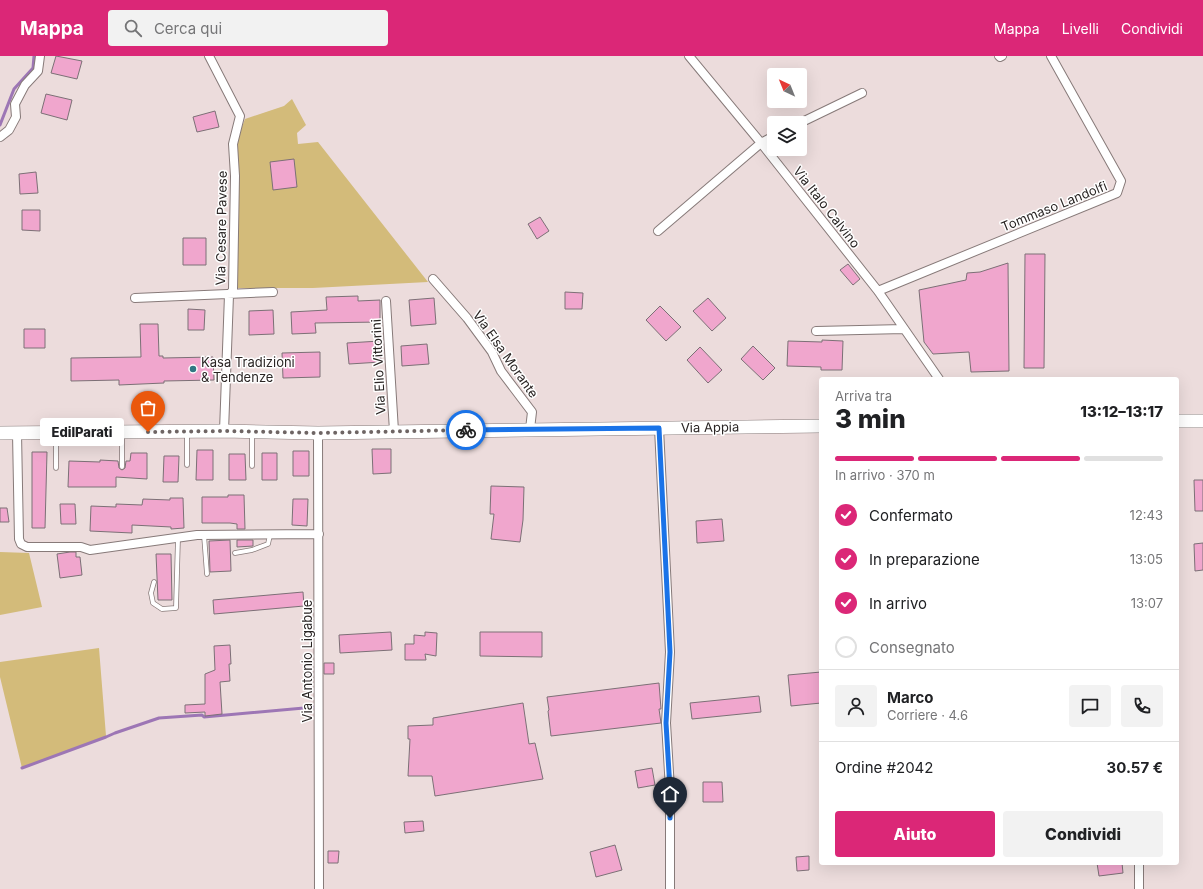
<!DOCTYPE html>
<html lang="it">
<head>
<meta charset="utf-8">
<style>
	body { margin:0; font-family:Inter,sans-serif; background:#f2f2f2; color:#202124; height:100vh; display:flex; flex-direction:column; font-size:15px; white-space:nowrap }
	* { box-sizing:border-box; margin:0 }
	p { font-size:13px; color:#757577 }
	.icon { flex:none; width:22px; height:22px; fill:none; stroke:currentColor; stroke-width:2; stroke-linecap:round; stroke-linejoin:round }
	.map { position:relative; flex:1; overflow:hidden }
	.panel { position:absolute; left:819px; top:321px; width:360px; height:488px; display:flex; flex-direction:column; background:#fff; border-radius:4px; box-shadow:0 4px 16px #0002 }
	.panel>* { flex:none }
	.needle { width:26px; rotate:317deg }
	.buttons { position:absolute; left:767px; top:12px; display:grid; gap:8px }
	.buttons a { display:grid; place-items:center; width:40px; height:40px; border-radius:4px; background:#fff; box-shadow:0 4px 16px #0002; font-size:20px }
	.pin { position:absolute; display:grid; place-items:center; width:34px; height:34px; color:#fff; margin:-41px -17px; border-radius:50% 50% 50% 0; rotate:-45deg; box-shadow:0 0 4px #0007 }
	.pin .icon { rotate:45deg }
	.courier { position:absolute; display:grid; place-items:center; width:40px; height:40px; margin:-20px; border:3px solid #1a73e8; border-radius:50%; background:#fff; color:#222; box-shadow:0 1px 5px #0007 }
	.bubble { position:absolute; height:28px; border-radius:4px; background:#fff; box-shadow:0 4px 16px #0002; font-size:13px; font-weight:800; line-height:28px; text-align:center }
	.summary em { font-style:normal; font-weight:800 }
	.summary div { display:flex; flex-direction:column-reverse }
	.summary { display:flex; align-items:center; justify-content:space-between; height:68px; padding:0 16px }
	h1 { font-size:26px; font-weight:800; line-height:30px }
	.bar { display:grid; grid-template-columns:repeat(4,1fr); gap:6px 4px; align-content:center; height:48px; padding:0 16px }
	.bar i { height:5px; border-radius:3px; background:#e0e0e0 }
	.bar .current { background:#db2777 }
	.bar p { grid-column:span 4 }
	.line { display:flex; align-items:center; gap:10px; padding:0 16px; border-top:1px solid #e0e0e0 }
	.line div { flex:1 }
	.round { display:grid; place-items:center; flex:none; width:42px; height:42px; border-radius:4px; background:#f2f2f2 }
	ol { padding:0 16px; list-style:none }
	li { display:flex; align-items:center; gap:12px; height:44px }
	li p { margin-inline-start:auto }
	li .icon { padding:4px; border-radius:50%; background:#db2777; color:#fff; stroke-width:4 }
	li:last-child { color:#757577 }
	li i { width:22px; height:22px; border:2px solid #e0e0e0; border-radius:50% }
	.action { display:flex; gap:8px; margin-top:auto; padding:8px 16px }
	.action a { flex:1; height:46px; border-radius:4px; background:#db2777; color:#fff; font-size:16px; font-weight:800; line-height:46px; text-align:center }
	.action a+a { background:#f2f2f2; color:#202124 }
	header { display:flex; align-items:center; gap:24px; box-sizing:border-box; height:56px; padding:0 20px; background:#db2777; color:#fff }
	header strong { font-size:19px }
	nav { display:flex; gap:22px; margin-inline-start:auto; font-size:14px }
	.search { width:280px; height:36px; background:#f2f2f2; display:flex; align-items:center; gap:10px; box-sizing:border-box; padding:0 14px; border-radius:4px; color:#757577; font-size:15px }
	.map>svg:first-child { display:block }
</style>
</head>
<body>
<header>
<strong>Mappa</strong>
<div class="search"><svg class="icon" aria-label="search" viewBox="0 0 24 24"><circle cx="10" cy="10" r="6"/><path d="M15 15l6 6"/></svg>Cerca qui</div>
<nav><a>Mappa</a><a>Livelli</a><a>Condividi</a></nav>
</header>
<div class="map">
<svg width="1203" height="833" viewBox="0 0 1203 833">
	<rect width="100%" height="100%" fill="#ecdcdc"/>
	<path fill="#d3bb7a" d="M292,43L306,69L297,77L298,88L318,86L428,226L313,232H236V86L245,63L284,50Z
		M0,496L29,497L42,551L0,559Z
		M99,592L106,680L22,712L0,621V606Z"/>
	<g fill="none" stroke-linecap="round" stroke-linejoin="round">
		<path stroke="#9d76b5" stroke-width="3" d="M0,69L14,33L33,12L34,0
			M22,712L106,681L115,677L159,662L202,659L204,661L315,651"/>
	</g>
	<path fill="#f0a6cd" stroke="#7c7076" d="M56,0L82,5L77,23L51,17Z
		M46,38L72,44L67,64L41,57Z
		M215,55L219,71L197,76L193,61Z
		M294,103L297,131L273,134L270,106Z
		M36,116L38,137L20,138L19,118Z
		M22,154H40V175L22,174Z
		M540,161L549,175L537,183L528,168Z
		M183,182H206V209H183Z
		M1025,198H1045L1044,312H1024Z
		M1008,207L1009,315L971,316L969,296L933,298L924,286L919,234L966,224L967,217L980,216Z
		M848,208L860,223L853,229L840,214Z
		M565,236L583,237L582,253H565Z
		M358,240V245L380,244V266L315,267L316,277L292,278L291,256L327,254L326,241Z
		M434,242L436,268L411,270L409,244Z
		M708,242L726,262L712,275L693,255Z
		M660,250L681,271L666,285L646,264Z
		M188,253L205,254L204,274H188Z
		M273,254L274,278L249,279V255Z
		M140,268H158L159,300H163V302L213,301L214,324L164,325V327L119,329V324L71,325V302L141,301Z
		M24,273H45V292H24Z
		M822,284L843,285L842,314H821V311L787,310L788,285L822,286Z
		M380,285L381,306L349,308L347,287Z
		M427,288L429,308L402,310L401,290Z
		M753,290L775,312L763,324L741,303Z
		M700,291L722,314L708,327L687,304Z
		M320,296V321L283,322L282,297Z
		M372,393H391V417L373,418Z
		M197,394H213V424H196Z
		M293,395H309V420H293Z
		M32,396H47L45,472H32Z
		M131,397H147V423L116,421V431H68L69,405L100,406V404L118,405L119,412L122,414L125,412L126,405H130Z
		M262,397H277V424H262Z
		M229,398H245L246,424H229Z
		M164,400H179L178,426H163Z
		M1194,424H1203V455H1195Z
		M491,430L524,431L523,464L520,486L491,483L494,458H490Z
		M228,439H244L245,473H237V468L230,467H202V441H228Z
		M170,442H183L184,472L171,473V471L132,469V477L90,475L91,450L116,451V448L142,449L143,443L170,444Z
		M293,443H308L307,470L292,469Z
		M60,448H75L76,468H61Z
		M0,452H7L9,466H0Z
		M722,463L724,485L697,487L696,465Z
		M230,484L231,515L210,516L209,485Z
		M237,484H253V490L237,491Z
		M1203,487V514L1195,515L1194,488Z
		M70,496H76V501H80L82,519L60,522L57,498Z
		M156,498H171L172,544H158Z
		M303,536L304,550L214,558L213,544Z
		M391,576L392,594L340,597L339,579Z
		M425,576L437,577L436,600L425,598L426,604H405V588H414V579L425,580Z
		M480,576H542V601L480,600Z
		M230,589L231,608H229L230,625L220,626L222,658L205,660V656L185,657V649L205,648V618L215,614L214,590Z
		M324,607H334V618H324Z
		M821,616V647L791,650L788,619Z
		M659,627L661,653H659L661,667L551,680L548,655L549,654L547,641Z
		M759,640L761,656L692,663L690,647Z
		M523,647L529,688L535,687L543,723L435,740L432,720H408L410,683H408V670L433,669V662Z
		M652,712L655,729L638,732L635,715Z
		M703,726H722L723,746H703Z
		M423,765L424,775L405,777L404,766Z
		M615,789L622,814L596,821L590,796Z
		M328,795H339L338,807H328Z
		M809,800V814L797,815L796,801Z
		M1097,807H1122L1123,817L1099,820Z"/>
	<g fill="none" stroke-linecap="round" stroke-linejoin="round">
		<defs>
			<path id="lane" d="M187,378V409
				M252,378V410
				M56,379V412
				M122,411V379
				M204,479L207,518
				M235,497L252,494L268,488L270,479
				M154,526L151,537L153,547L162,553L176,552L178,482"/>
			<path id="street" d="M209,0L240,60L233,88L235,120L233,234L229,239L224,375
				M689,0L761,87L878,235L939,323
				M999,0L1000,1L1002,0
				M800,67L862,37
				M0,81L9,74L16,61L15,48L25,29L38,15L40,0
				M658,175L761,87L774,80
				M433,223L467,262L492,296L501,315L532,356L530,373
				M878,235L1117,137L1121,125L1051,0
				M135,242L273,236
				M386,245L394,375
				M816,275L904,273
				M659,372L670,596L666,667L670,733V833
				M17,377L19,483L21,488L27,491H81L90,494L197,479L319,478
				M318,377L319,833
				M1139,807V833"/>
			<path id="primary" d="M1177,365H1203
				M0,377L224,375L318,377L821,370"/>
		</defs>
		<use href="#lane" stroke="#877a79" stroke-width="5.5"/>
		<use href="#street" stroke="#877a79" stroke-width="10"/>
		<use href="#primary" stroke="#877a79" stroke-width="14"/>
		<use href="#lane" stroke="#fff" stroke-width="4"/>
		<use href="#street" stroke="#fff" stroke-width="8"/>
		<use href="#primary" stroke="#fff" stroke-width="13"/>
	</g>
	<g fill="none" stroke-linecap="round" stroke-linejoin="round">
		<path stroke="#6e6564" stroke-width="4" stroke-dasharray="0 7.2" d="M148,376L224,375L318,377L466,374"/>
		<path stroke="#1a73e8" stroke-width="5" d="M466,374L659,372L670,596L666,667L670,733V762"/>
	</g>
	<circle fill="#307783" stroke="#fff" stroke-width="1.5" cx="193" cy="313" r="4"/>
	<g text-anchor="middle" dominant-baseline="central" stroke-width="3" stroke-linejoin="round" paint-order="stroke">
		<g font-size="13" fill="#2a2524" stroke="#fff">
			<text transform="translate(1054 150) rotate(-22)">Tommaso Landolfi</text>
			<text transform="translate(827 151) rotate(52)">Via Italo Calvino</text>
			<text transform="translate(221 172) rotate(-89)">Via Cesare Pavese</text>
			<text transform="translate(506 298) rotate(55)">Via Elsa Morante</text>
			<text transform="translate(378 311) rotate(-93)">Via Elio Vittorini</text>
			<text transform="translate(710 371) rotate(-1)">Via Appia</text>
			<text transform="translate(307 605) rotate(-90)">Via Antonio Ligabue</text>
		</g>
		<g font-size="13" fill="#2a2524" stroke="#fff" text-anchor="start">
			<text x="201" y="306">Kasa Tradizioni<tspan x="201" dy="15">&amp; Tendenze</tspan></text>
		</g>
	</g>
</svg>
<div class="buttons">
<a><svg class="needle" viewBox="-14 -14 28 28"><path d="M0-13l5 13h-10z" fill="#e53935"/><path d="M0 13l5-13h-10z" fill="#757577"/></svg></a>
<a><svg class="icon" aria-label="layers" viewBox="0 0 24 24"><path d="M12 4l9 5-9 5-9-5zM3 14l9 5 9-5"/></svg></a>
</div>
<div class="pin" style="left:148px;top:376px;background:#ea580c"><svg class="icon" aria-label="bag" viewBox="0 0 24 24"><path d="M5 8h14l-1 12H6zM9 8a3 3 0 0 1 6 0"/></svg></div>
<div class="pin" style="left:670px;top:762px;background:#1f2937"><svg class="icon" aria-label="home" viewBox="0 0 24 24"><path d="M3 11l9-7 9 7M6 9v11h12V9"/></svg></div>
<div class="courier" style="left:466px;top:374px"><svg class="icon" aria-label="bike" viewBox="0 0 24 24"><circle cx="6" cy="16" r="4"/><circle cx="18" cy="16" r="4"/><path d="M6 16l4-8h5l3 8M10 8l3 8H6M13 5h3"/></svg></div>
<div class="bubble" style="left:40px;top:362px;width:84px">EdilParati</div>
<section class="panel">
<div class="summary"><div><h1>3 min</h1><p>Arriva tra</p></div><em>13:12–13:17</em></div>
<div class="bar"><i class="current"></i><i class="current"></i><i class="current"></i><i></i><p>In arrivo · 370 m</p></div>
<ol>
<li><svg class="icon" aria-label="check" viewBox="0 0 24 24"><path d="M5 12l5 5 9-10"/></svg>Confermato<p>12:43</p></li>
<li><svg class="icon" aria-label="check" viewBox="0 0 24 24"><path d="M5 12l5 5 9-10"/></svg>In preparazione<p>13:05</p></li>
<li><svg class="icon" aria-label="check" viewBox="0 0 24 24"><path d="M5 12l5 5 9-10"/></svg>In arrivo<p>13:07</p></li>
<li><i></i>Consegnato</li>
</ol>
<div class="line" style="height:72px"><a class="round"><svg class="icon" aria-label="person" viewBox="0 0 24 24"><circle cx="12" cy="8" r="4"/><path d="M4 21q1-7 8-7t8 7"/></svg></a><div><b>Marco</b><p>Corriere · 4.6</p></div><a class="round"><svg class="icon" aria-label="chat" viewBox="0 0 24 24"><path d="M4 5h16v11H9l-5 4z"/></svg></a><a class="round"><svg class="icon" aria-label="phone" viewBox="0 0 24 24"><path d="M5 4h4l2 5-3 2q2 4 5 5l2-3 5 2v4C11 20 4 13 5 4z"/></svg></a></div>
<div class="line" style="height:52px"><div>Ordine #2042</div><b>30.57 €</b></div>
<div class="action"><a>Aiuto</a><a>Condividi</a></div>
</section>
</div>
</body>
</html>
